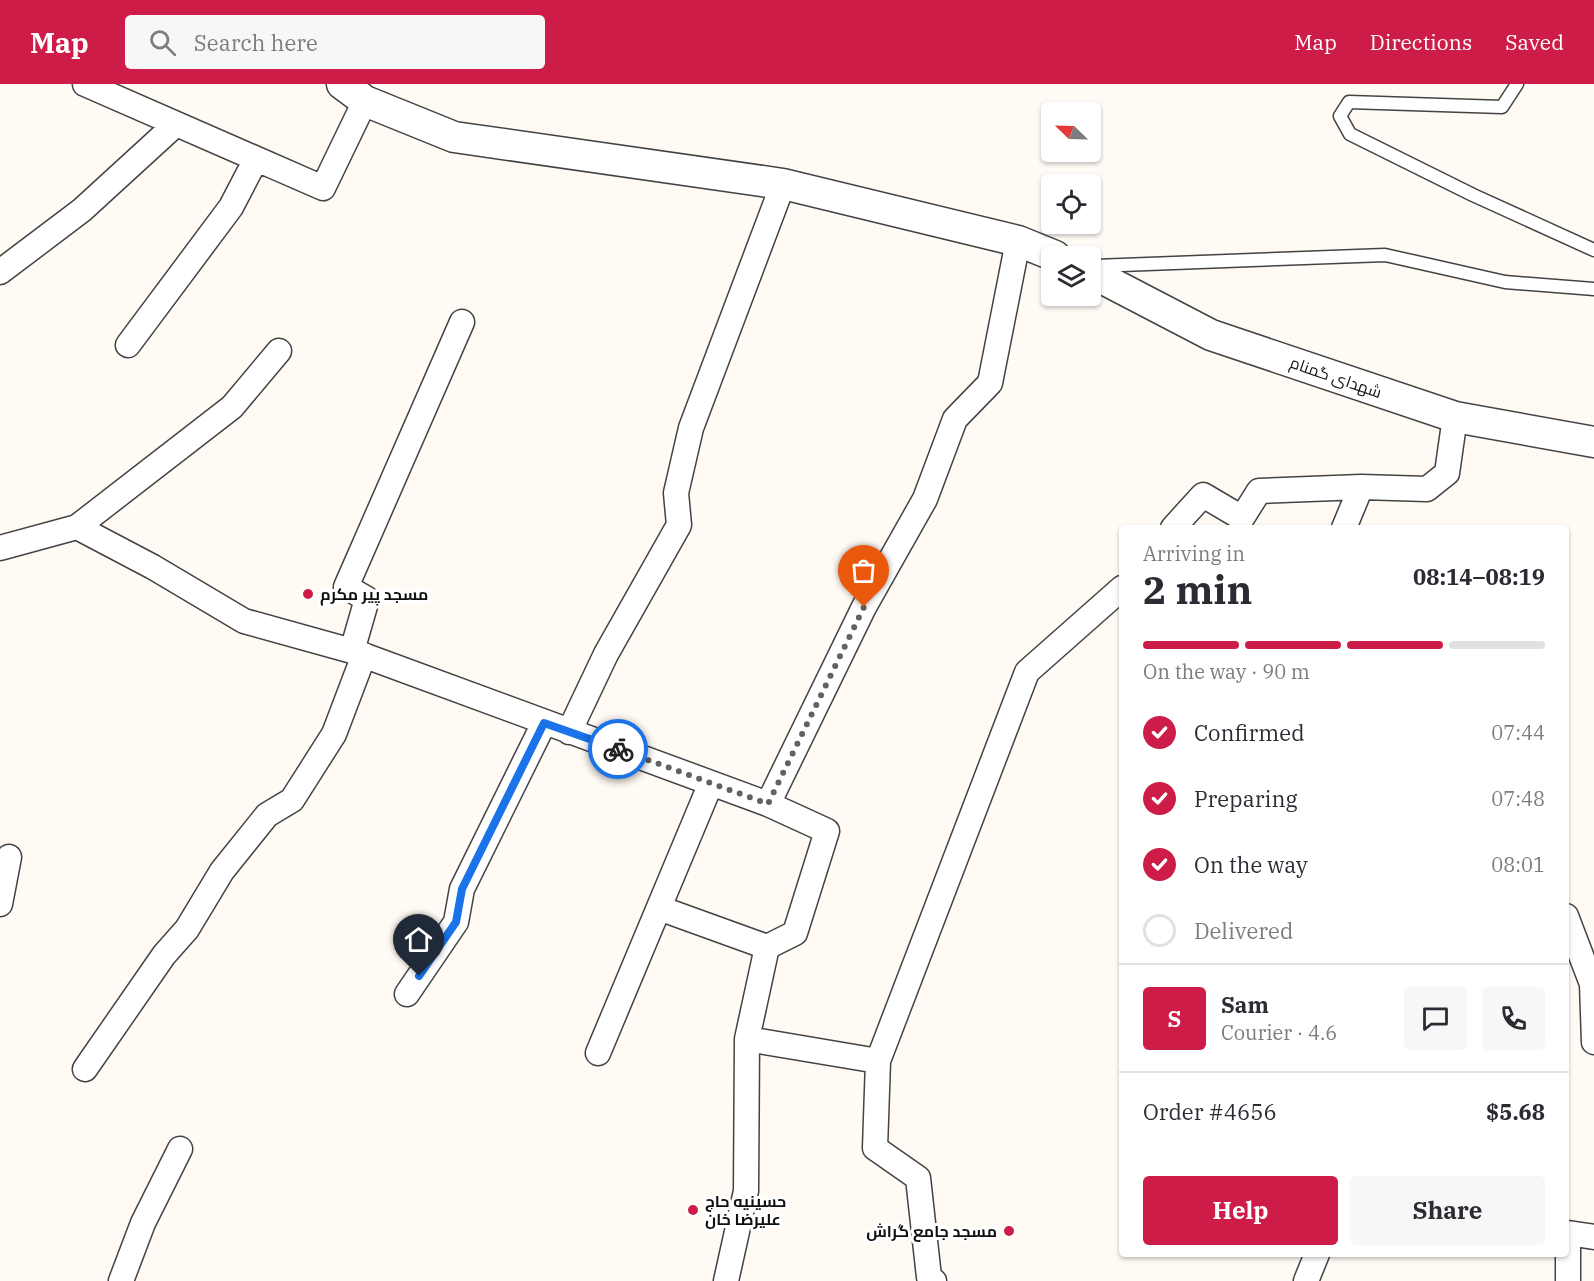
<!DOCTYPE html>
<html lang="en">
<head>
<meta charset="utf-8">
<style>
	body { margin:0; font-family:"IBM Plex Serif",Cairo,serif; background:#f7f7f7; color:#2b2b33; height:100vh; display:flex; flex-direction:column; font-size:22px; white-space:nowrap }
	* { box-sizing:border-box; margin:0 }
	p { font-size:20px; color:#7c7c81 }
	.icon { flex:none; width:33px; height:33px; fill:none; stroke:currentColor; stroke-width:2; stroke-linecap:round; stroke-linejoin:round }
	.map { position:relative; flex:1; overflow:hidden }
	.panel { position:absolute; left:1119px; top:441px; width:450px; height:732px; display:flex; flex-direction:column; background:#fff; border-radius:6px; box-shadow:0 2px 4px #0004 }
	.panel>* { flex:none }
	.needle { width:39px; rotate:293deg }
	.tools { position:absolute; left:1041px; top:18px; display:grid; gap:12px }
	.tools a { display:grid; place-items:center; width:60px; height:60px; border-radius:6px; background:#fff; box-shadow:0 2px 4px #0004; font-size:30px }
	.pin { position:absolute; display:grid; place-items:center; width:51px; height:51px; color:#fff; margin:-62px -26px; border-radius:50% 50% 50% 0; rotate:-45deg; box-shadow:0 0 6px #0007 }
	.pin .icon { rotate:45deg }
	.courier { position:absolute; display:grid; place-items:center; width:60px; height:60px; margin:-30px; border:4px solid #1a73e8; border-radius:50%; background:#fff; color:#222; box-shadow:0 2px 8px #0007 }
	.overview em { font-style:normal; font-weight:800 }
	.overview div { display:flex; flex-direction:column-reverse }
	.overview { display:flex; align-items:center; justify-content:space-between; height:102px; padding:0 24px }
	h1 { font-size:39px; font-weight:800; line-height:45px }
	.bar { display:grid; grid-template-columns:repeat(4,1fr); gap:9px 6px; align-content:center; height:72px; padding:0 24px }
	.bar i { height:8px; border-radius:4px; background:#e1e1e2 }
	.bar .on { background:#cd1c48 }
	.bar p { grid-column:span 4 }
	.line { display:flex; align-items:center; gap:15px; padding:0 24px; border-top:2px solid #e1e1e2 }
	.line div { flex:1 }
	.round { display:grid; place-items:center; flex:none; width:63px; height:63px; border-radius:6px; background:#f7f7f7 }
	ol { padding:0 24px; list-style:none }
	li { display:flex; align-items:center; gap:18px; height:66px }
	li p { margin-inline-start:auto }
	li .icon { padding:6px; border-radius:50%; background:#cd1c48; color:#fff; stroke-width:4 }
	li:last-child { color:#7c7c81 }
	li i { width:33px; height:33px; border:3px solid #e1e1e2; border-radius:50% }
	.cta { display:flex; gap:12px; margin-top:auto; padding:12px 24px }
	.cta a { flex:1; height:69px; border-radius:6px; background:#cd1c48; color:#fff; font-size:24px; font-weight:800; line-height:69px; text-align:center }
	.cta a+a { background:#f7f7f7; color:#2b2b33 }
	header { display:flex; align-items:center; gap:36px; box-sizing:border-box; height:84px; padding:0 30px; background:#cd1c48; color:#fff }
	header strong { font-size:28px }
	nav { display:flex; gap:33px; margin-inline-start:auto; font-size:21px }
	.search { width:420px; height:54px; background:#f7f7f7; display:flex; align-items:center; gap:15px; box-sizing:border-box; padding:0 21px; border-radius:6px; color:#7c7c81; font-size:22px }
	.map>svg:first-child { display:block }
</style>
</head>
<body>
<header>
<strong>Map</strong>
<div class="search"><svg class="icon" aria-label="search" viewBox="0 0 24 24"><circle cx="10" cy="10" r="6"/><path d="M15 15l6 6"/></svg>Search here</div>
<nav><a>Map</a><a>Directions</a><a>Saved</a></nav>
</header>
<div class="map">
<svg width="1594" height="1197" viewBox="0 0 1594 1197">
	<rect width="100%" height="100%" fill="#fffaf3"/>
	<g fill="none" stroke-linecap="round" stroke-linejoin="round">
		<defs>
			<path id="service" d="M1517,0L1502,23L1349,18L1340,32L1350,50L1473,111L1594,166
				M1095,182L1385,171L1505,198L1594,205"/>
			<path id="minor" d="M85,0L323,104L365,17
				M0,188L82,126L176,40
				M128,261L231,123L256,75
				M77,443L232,323L279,267
				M1173,444L1203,411L1242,434L1259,407L1361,403
				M1344,444L1361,403L1427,405L1447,389L1455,333
				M0,464L77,443L153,483L244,537L352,567L768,720L827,747L795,849L767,863L747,955L746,1107L726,1197
				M352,567L367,515L346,503L462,238
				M569,648L606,570L679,441L676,409L691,344L783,100
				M768,720L864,523L925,415L955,335L990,299L1018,157
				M0,820L9,773
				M659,824L767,863
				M1566,832L1592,900L1594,958
				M407,910L456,838L462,805L544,639
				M747,955L878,977
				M598,969L711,699
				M85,985L164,871L187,845L222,787L267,731L292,716L334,650L364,571
				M121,1197L143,1139L180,1065
				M934,1197L929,1193L918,1094L875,1064L878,977L1027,588L1122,504
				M1306,1197L1317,1170
				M1568,1197V1149L1594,1153"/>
			<path id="tertiary" d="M342,0L365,17L454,53L783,100L1018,157L1055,172
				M1090,188L1211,251L1455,333L1594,358"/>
		</defs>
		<use href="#service" stroke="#434343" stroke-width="15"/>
		<use href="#minor" stroke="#434343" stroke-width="27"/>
		<use href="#tertiary" stroke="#434343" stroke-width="33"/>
		<use href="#service" stroke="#fff" stroke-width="12"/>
		<use href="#minor" stroke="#fff" stroke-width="24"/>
		<use href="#tertiary" stroke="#fff" stroke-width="30"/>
	</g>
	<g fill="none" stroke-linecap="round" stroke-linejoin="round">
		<path stroke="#64625f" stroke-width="6" stroke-dasharray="0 10.8" d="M618,665L768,720L864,523"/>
		<path stroke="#1a73e8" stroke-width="8" d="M419,892L456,838L462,805L544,639L618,665"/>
	</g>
	<g fill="#cd1c48" stroke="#fff" stroke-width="2">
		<circle cx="308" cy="510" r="6"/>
		<circle cx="693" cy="1126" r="6"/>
		<circle cx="1009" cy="1147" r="6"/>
	</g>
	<g text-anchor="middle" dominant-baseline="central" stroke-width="6" stroke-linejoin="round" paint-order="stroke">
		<g font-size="16" fill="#101010" stroke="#fff">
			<text transform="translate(1336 293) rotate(19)">شهدای گمنام</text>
		</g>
		<g font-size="16" font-weight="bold" fill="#101010" stroke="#fff" text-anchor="start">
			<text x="320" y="510">مسجد پیر مکرم</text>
			<text x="705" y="1117">حسینیه حاج<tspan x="705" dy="18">علیرضا خان</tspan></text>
			<text x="997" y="1147" text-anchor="end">مسجد جامع گراش</text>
		</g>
	</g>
</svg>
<div class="tools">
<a><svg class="needle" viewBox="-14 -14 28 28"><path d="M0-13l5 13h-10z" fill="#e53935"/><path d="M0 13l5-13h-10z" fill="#7c7c81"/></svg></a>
<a><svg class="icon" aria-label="locate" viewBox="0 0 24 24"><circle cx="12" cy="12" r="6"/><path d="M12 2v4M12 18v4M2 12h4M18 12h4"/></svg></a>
<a><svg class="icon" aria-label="layers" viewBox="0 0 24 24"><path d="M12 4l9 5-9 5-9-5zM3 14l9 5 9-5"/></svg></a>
</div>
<div class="pin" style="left:864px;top:523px;background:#ea580c"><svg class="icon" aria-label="bag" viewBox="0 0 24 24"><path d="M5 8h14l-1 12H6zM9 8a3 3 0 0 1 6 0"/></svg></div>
<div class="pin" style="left:419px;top:892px;background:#1f2937"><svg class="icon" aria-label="home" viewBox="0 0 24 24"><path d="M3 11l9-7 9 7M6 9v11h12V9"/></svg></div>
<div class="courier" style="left:618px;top:665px"><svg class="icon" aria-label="bike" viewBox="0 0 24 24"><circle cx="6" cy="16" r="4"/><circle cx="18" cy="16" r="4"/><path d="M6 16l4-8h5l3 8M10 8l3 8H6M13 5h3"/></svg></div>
<section class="panel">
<div class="overview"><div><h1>2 min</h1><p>Arriving in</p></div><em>08:14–08:19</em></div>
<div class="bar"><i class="on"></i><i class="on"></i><i class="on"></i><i></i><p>On the way · 90 m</p></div>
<ol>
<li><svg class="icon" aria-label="check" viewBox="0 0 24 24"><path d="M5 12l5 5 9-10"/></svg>Confirmed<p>07:44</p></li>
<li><svg class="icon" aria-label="check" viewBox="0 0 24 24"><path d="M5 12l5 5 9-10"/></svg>Preparing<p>07:48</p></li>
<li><svg class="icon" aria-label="check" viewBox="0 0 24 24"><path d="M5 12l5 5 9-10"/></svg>On the way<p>08:01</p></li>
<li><i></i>Delivered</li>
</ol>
<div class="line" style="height:108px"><b class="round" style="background:#cd1c48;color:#fff">S</b><div><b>Sam</b><p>Courier · 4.6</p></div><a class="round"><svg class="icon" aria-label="chat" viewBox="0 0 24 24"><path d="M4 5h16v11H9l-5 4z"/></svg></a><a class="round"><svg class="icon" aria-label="phone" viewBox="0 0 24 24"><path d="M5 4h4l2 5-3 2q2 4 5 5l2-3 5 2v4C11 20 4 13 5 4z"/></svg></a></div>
<div class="line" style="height:78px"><div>Order #4656</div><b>$5.68</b></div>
<div class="cta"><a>Help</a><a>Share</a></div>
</section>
</div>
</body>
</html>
